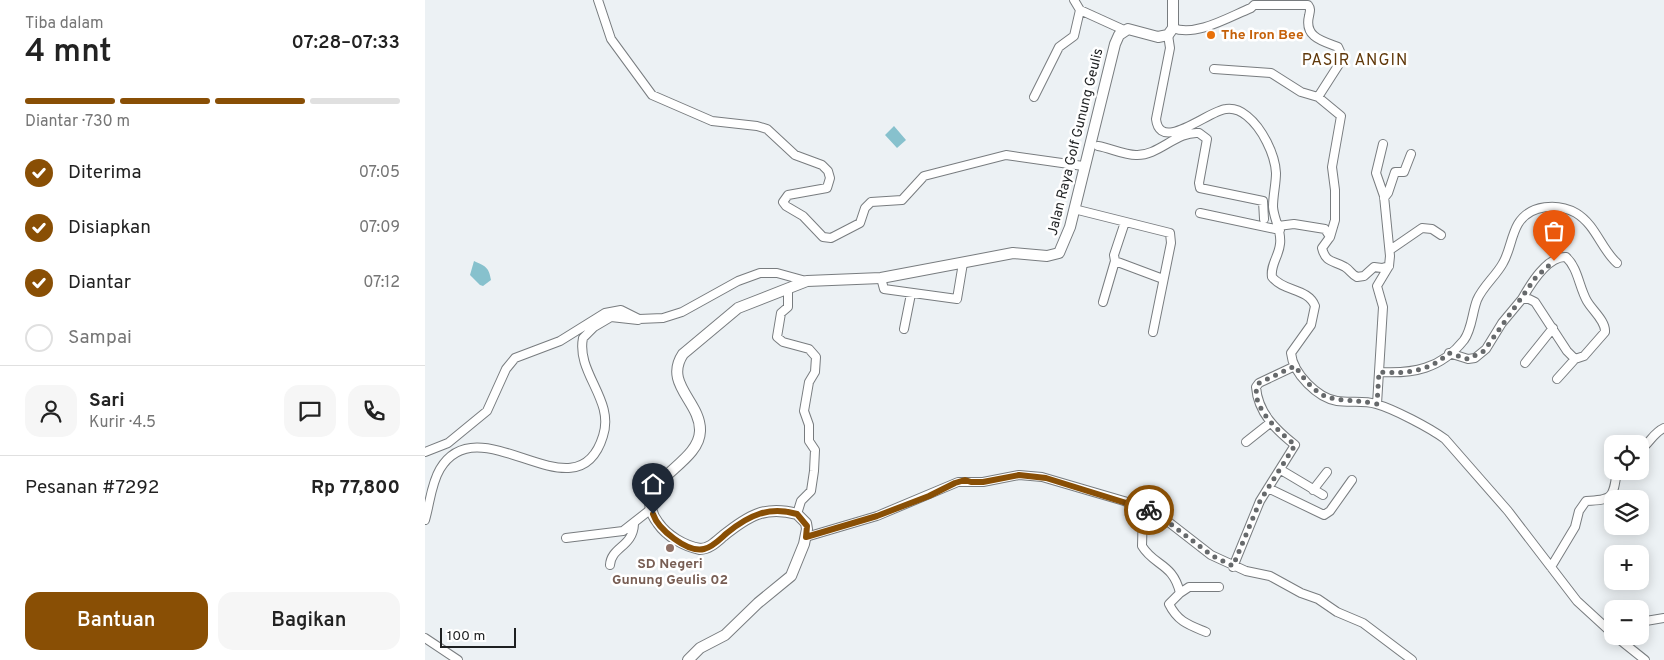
<!DOCTYPE html>
<html lang="id">
<head>
<meta charset="utf-8">
<style>
	body { margin:0; font-family:Overpass,sans-serif; background:#f6f6f6; color:#222; height:100vh; display:flex; flex-direction:column; font-size:19px; white-space:nowrap }
	* { box-sizing:border-box; margin:0 }
	p { font-size:16px; color:#767676 }
	.icon { flex:none; width:28px; height:28px; fill:none; stroke:currentColor; stroke-width:2; stroke-linecap:round; stroke-linejoin:round }
	.map { position:relative; flex:1; overflow:hidden }
	.details { display:flex; flex-direction:column; background:#fff; width:425px }
	.details>* { flex:none }
	.buttons { position:absolute; left:1179px; top:435px; display:grid; gap:10px }
	.buttons a { display:grid; place-items:center; width:45px; height:45px; border-radius:10px; background:#fff; box-shadow:0 2px 12px #0003; font-size:25px }
	.scale { position:absolute; left:15px; bottom:12px; width:76px; box-sizing:border-box; padding-left:5px; border:2px solid #1e2021; border-top:0; font-size:14px; line-height:18px; white-space:nowrap; color:#1e2021; -webkit-text-stroke:4px #fff; paint-order:stroke }
	.pin { position:absolute; display:grid; place-items:center; width:42px; height:42px; color:#fff; margin:-51px -21px; border-radius:50% 50% 50% 0; rotate:-45deg; box-shadow:0 0 5px #0007 }
	.pin .icon { rotate:45deg }
	.courier { position:absolute; display:grid; place-items:center; width:50px; height:50px; margin:-25px; border:4px solid #894f05; border-radius:50%; background:#fff; color:#222; box-shadow:0 1px 6px #0007 }
	.head em { font-style:normal; font-weight:600 }
	.head div { display:flex; flex-direction:column-reverse }
	.head { display:flex; align-items:center; justify-content:space-between; height:85px; padding:0 25px }
	h1 { font-size:32px; font-weight:600; line-height:38px }
	.bar { display:grid; grid-template-columns:repeat(4,1fr); gap:8px 5px; align-content:center; height:60px; padding:0 25px }
	.bar i { height:6px; border-radius:4px; background:#e0e0e0 }
	.bar .current { background:#894f05 }
	.bar p { grid-column:span 4 }
	.line { display:flex; align-items:center; gap:12px; padding:0 25px; border-top:1px solid #e0e0e0 }
	.line div { flex:1 }
	.round { display:grid; place-items:center; flex:none; width:52px; height:52px; border-radius:15px; background:#f6f6f6 }
	ol { padding:0 25px; list-style:none }
	li { display:flex; align-items:center; gap:15px; height:55px }
	li p { margin-inline-start:auto }
	li .icon { padding:5px; border-radius:50%; background:#894f05; color:#fff; stroke-width:4 }
	li:last-child { color:#767676 }
	li i { width:28px; height:28px; border:2px solid #e0e0e0; border-radius:50% }
	.action { display:flex; gap:10px; margin-top:auto; padding:10px 25px }
	.action a { flex:1; height:58px; border-radius:15px; background:#894f05; color:#fff; font-size:20px; font-weight:600; line-height:58px; text-align:center }
	.action a+a { background:#f6f6f6; color:#222 }
	main { display:flex; flex:1; min-height:0 }
	.map>svg:first-child { display:block }
</style>
</head>
<body>
<main>
<section class="details">
<div class="head"><div><h1>4 mnt</h1><p>Tiba dalam</p></div><em>07:28–07:33</em></div>
<div class="bar"><i class="current"></i><i class="current"></i><i class="current"></i><i></i><p>Diantar · 730 m</p></div>
<ol>
<li><svg class="icon" aria-label="check" viewBox="0 0 24 24"><path d="M5 12l5 5 9-10"/></svg>Diterima<p>07:05</p></li>
<li><svg class="icon" aria-label="check" viewBox="0 0 24 24"><path d="M5 12l5 5 9-10"/></svg>Disiapkan<p>07:09</p></li>
<li><svg class="icon" aria-label="check" viewBox="0 0 24 24"><path d="M5 12l5 5 9-10"/></svg>Diantar<p>07:12</p></li>
<li><i></i>Sampai</li>
</ol>
<div class="line" style="height:90px"><a class="round"><svg class="icon" aria-label="person" viewBox="0 0 24 24"><circle cx="12" cy="8" r="4"/><path d="M4 21q1-7 8-7t8 7"/></svg></a><div><b>Sari</b><p>Kurir · 4.5</p></div><a class="round"><svg class="icon" aria-label="chat" viewBox="0 0 24 24"><path d="M4 5h16v11H9l-5 4z"/></svg></a><a class="round"><svg class="icon" aria-label="phone" viewBox="0 0 24 24"><path d="M5 4h4l2 5-3 2q2 4 5 5l2-3 5 2v4C11 20 4 13 5 4z"/></svg></a></div>
<div class="line" style="height:65px"><div>Pesanan #7292</div><b>Rp 77,800</b></div>
<div class="action"><a>Bantuan</a><a>Bagikan</a></div>
</section>
<div class="map">
<svg width="1239" height="660" viewBox="0 0 1239 660">
	<rect width="100%" height="100%" fill="#ecf1f4"/>
	<path fill="#87c1cd" d="M469,126L481,140L472,148L460,135Z
		M49,261C60,266 64,267 66,280L58,286L55,285L45,275Z"/>
	<g fill="none" stroke-linecap="round" stroke-linejoin="round">
		<defs>
			<path id="minor" d="M173,0L186,39L227,95L287,121L332,126L342,129L370,155L397,165L403,171L405,178L402,188L363,195L358,202L361,206L378,216L398,237L406,238L435,223L440,208L446,202L477,200L499,176L581,155L658,166
				M649,0L655,10L699,30
				M748,28C771,37 804,17 826,8L829,5H883C886,9 885,11 884,16C879,37 897,41 913,47L918,58L893,97
				M743,35L745,48L731,119C735,154 784,110 801,109C808,108 816,111 822,116C837,128 850,154 851,173C851,184 848,195 848,207C849,220 857,231 855,244C854,256 845,265 847,277C859,292 883,288 890,306L886,325L866,353C868,374 893,398 912,401C925,403 939,400 951,404C969,409 1005,428 1020,439L1083,511L1152,601L1188,634
				M789,69L846,73L876,92L893,97L916,116L907,167L910,190V220L905,237
				M609,97L634,47L649,36L655,10
				M673,146C685,148 699,155 711,155C734,156 751,131 774,133L782,139L774,183L775,188L838,201L839,219
				M959,198L963,193L970,172H979L986,154
				M649,209L745,233L746,243L728,332
				M775,213L855,230
				M700,222L689,255L690,261L738,279
				M853,226L869,224L900,229L905,237L897,248C901,264 909,260 920,267C925,270 927,275 932,277L939,276L949,267L957,268L964,266
				M965,250L997,228L1007,229L1016,235
				M456,278L459,289L532,299L538,263
				M363,289V307L356,313L352,337L358,342L384,349L391,357L390,372L384,382L379,411L384,425V441L390,450L389,471L386,491L376,501L372,514
				M1097,299C1105,285 1122,256 1141,257C1153,268 1154,287 1162,301C1167,310 1181,321 1180,332L1159,356L1150,359L1132,379
				M678,302L690,261
				M479,329L486,294
				M1024,353L1043,359L1050,358L1061,349L1077,323L1097,299H1104L1110,302L1142,351L1150,359
				M1100,363L1128,328
				M954,372C988,374 1016,369 1039,340C1047,329 1047,313 1052,300C1058,286 1071,276 1078,263C1085,251 1086,236 1093,224C1105,204 1133,203 1151,213C1171,225 1176,249 1192,263
				M952,404L958,307L952,286L964,266L965,256L959,196L951,173L958,144
				M821,442L845,423
				M1215,450C1225,443 1228,433 1239,428
				M0,452L23,443L62,411L81,369L90,358L135,341L180,313L196,310L214,319L238,318L257,312L313,281L335,273H352L381,281
				M856,470L898,495
				M843,488L899,515L905,511L927,480
				M888,490L902,472
				M718,509L717,546C729,566 748,563 755,593L744,604C753,622 764,625 781,632
				M0,520C5,503 6,484 15,469C55,402 152,521 178,436C190,400 151,373 158,338L169,327L186,317L213,320
				M381,537L452,516L533,482H558L594,475L617,477L699,501L732,513L786,555L821,571L845,576L876,593L893,599L912,612L938,623L987,660
				M141,538L198,531L226,509
				M185,565C186,547 208,547 209,524
				M808,567L835,501L870,445C851,430 833,413 831,387L834,383L870,366
				M1126,567L1150,527L1154,511L1161,501C1188,500 1188,498 1192,471
				M755,593L764,587H794
				M1215,622L1239,618
				M1190,636L1220,660
				M0,638L33,660"/>
			<path id="major" d="M263,660L275,648L300,635L333,603L366,576L379,544L382,529L381,523L372,514C340,505 323,516 298,536C291,542 284,549 275,549C259,546 242,536 233,523C202,482 274,467 275,431C276,402 238,384 258,354L313,308L382,281L456,278L588,253L622,256L634,253L645,227L690,44L694,35L703,29L733,37L743,35L748,28V0"/>
		</defs>
		<use href="#minor" stroke="#787c7f" stroke-width="10"/>
		<use href="#major" stroke="#787c7f" stroke-width="12"/>
		<use href="#minor" stroke="#fff" stroke-width="8"/>
		<use href="#major" stroke="#fff" stroke-width="10"/>
	</g>
	<g fill="none" stroke-linecap="round" stroke-linejoin="round">
		<path stroke="#66696b" stroke-width="5" stroke-dasharray="0 9" d="M724,510L738,518L786,555L808,566L835,501L870,445C857,434 821,404 834,383L870,366C900,410 909,395 952,404L954,372C981,374 1003,372 1024,353L1043,359L1059,351L1111,277L1129,261"/>
		<path stroke="#894f05" stroke-width="6" d="M228,514C233,529 262,553 279,549C288,547 295,539 302,533C324,515 344,506 372,514L382,526L381,537L452,516L504,496L530,483L540,480L546,482H558L594,475L621,478L724,510"/>
	</g>
	<circle fill="#e8710a" stroke="#fff" stroke-width="2" cx="786" cy="35" r="5"/>
	<circle fill="#8d6e63" stroke="#fff" stroke-width="2" cx="245" cy="548" r="5"/>
	<g text-anchor="middle" dominant-baseline="central" stroke-width="5" stroke-linejoin="round" paint-order="stroke">
		<g font-size="14" font-weight="bold" fill="#c56008" stroke="#fff" text-anchor="start">
			<text x="796" y="35">The Iron Bee</text>
		</g>
		<g font-size="14" fill="#1e2021" stroke="#fff">
			<text transform="translate(651 142) rotate(-76)">Jalan Raya Golf Gunung Geulis</text>
		</g>
		<g font-size="14" font-weight="bold" fill="#785e54" stroke="#fff">
			<text x="245" y="564">SD Negeri<tspan x="245" dy="16">Gunung Geulis 02</tspan></text>
		</g>
		<g font-size="16" letter-spacing="1" fill="#60380a" stroke="#fff">
			<text x="930" y="61">PASIR ANGIN</text>
		</g>
	</g>
</svg>
<div class="buttons">
<a><svg class="icon" aria-label="locate" viewBox="0 0 24 24"><circle cx="12" cy="12" r="6"/><path d="M12 2v4M12 18v4M2 12h4M18 12h4"/></svg></a>
<a><svg class="icon" aria-label="layers" viewBox="0 0 24 24"><path d="M12 4l9 5-9 5-9-5zM3 14l9 5 9-5"/></svg></a>
<a>+</a>
<a>−</a>
</div>
<div class="scale">100 m</div>
<div class="pin" style="left:1129px;top:261px;background:#ea580c"><svg class="icon" aria-label="bag" viewBox="0 0 24 24"><path d="M5 8h14l-1 12H6zM9 8a3 3 0 0 1 6 0"/></svg></div>
<div class="pin" style="left:228px;top:514px;background:#1f2937"><svg class="icon" aria-label="home" viewBox="0 0 24 24"><path d="M3 11l9-7 9 7M6 9v11h12V9"/></svg></div>
<div class="courier" style="left:724px;top:510px"><svg class="icon" aria-label="bike" viewBox="0 0 24 24"><circle cx="6" cy="16" r="4"/><circle cx="18" cy="16" r="4"/><path d="M6 16l4-8h5l3 8M10 8l3 8H6M13 5h3"/></svg></div>
</div>
</main>
</body>
</html>
